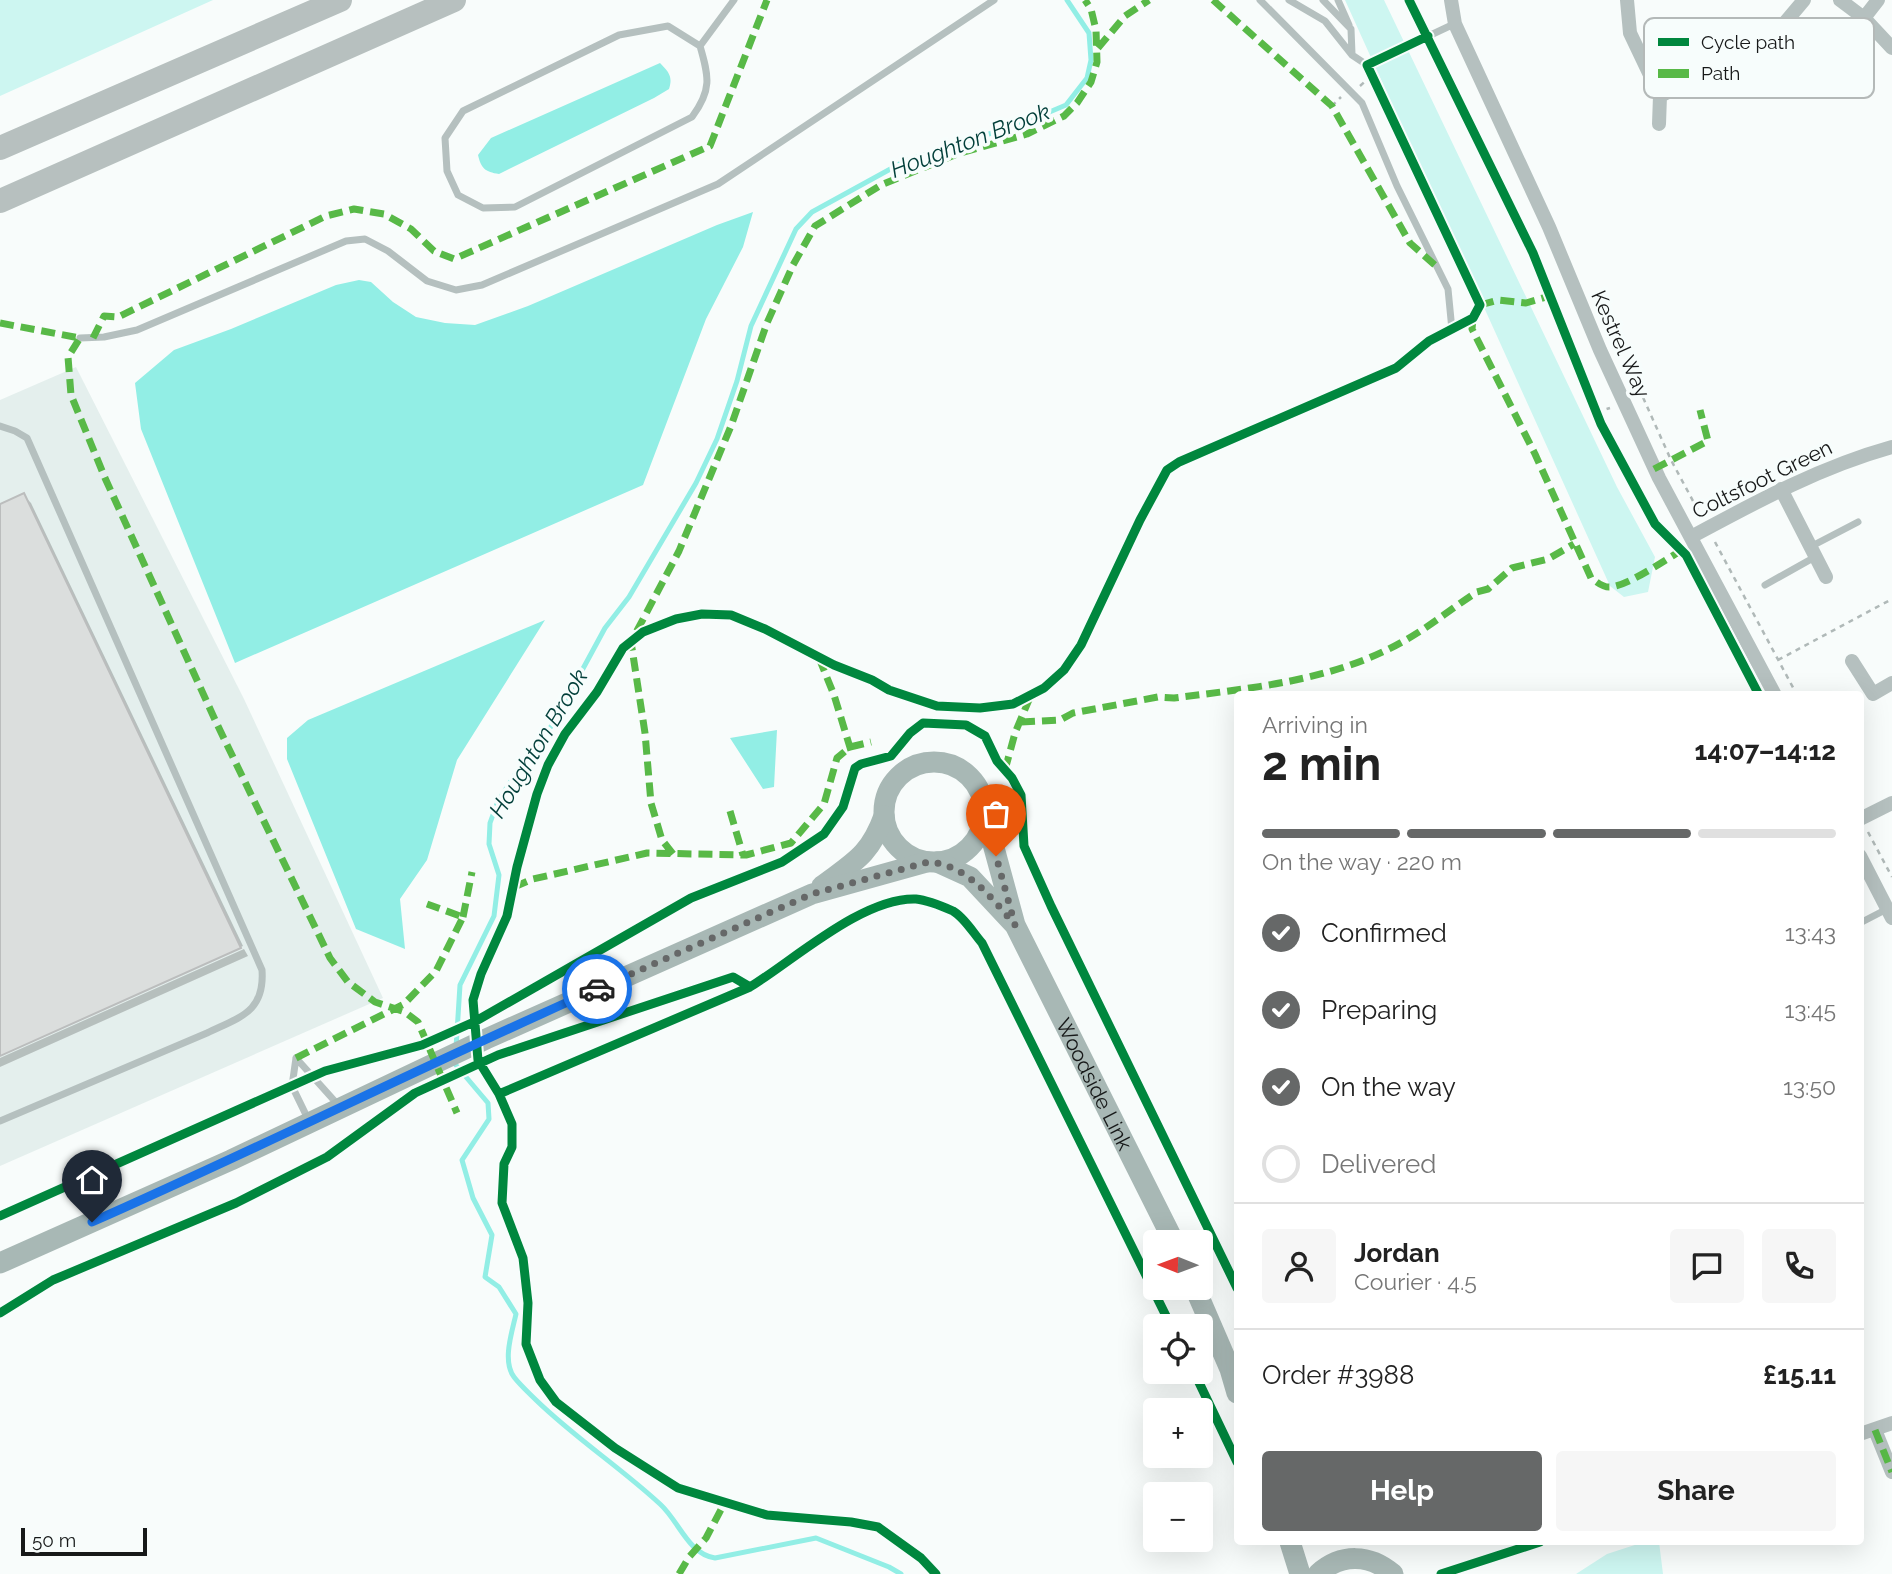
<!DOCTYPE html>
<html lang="en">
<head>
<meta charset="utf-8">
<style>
	body { margin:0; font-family:Raleway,sans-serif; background:#f6f6f6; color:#222; height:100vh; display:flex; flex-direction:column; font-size:26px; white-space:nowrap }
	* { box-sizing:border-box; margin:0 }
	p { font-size:23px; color:#767676 }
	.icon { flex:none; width:38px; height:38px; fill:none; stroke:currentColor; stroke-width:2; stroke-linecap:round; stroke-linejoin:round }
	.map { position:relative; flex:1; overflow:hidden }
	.details { position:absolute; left:1234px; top:691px; width:630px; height:854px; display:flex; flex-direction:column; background:#fff; border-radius:7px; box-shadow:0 7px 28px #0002 }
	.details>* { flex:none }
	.needle { width:46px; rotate:271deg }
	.buttons { position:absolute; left:1143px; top:1230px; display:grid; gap:14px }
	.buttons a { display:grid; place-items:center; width:70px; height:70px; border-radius:7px; background:#fff; box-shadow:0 7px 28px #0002; font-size:35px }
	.scale { position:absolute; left:21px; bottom:18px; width:126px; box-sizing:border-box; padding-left:7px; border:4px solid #171919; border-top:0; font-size:19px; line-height:24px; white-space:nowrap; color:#171919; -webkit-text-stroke:5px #f7fdfc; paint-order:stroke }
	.pin { position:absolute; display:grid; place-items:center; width:60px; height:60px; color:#fff; margin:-72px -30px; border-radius:50% 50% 50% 0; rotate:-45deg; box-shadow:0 0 7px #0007 }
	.pin .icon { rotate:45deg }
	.courier { position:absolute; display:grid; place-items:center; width:70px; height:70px; margin:-35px; border:5px solid #1a73e8; border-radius:50%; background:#fff; color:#222; box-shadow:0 2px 9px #0007 }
	.headline em { font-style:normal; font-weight:700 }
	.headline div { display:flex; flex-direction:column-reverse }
	.headline { display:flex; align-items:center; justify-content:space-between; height:119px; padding:0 28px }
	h1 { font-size:46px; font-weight:700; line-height:52px }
	.bar { display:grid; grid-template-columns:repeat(4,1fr); gap:10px 7px; align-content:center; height:84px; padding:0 28px }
	.bar i { height:9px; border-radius:5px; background:#e0e0e0 }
	.bar .active { background:#666868 }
	.bar p { grid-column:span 4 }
	.line { display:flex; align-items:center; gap:18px; padding:0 28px; border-top:2px solid #e0e0e0 }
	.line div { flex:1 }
	.round { display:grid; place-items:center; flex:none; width:74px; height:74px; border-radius:7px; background:#f6f6f6 }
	ol { padding:0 28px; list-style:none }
	li { display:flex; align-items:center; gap:21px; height:77px }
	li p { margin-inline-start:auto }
	li .icon { padding:7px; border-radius:50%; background:#666868; color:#fff; stroke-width:4 }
	li:last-child { color:#767676 }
	li i { width:38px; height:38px; border:4px solid #e0e0e0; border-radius:50% }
	.action { display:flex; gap:14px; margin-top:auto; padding:14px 28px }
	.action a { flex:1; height:80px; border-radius:7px; background:#666868; color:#fff; font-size:28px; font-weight:700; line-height:80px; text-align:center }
	.action a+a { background:#f6f6f6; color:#222 }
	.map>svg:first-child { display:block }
</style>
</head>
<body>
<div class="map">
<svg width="1892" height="1574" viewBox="0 0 1892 1574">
	<rect width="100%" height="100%" fill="#f8fcfb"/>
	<path fill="#e4efed" d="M76,367L244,699L383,998L0,1166V400Z"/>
	<path fill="#cdf6f1" d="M0,0H213L0,96Z
		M1345,0H1384L1617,487L1655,557L1648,592L1624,597L1610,586Z
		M1644,1542H1659L1663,1574H1576L1607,1554Z"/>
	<path fill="#92eee5" d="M660,63C669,72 673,77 669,89L654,98L499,174C485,172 481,168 478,155L491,138Z
		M753,212L743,247L706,319L643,485L235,663L141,429L135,383L174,350L231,329L336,285L359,280L371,282L393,302L416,317L445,323L475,325L528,306L717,225Z
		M545,620L457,760L427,860L400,899L405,949L356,929L287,759V738L308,720Z
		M777,730L774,787L763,789L730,738Z"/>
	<path fill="#0003" d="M23,495L31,503L243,946L0,1054V506Z
		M244,949L248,956L0,1067V1058Z"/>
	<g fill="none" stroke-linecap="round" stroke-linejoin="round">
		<path stroke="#92eee5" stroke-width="5" d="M456,1048L460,985L494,916L499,875L489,844L490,823L498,801L526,758L553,724L605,628L629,597L696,483L717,439L737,381L751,326L796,229L812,212L905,161L1026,122L1066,105L1087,78L1091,60L1089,33L1067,0
			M455,1061V1064L488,1103L489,1119L462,1160L473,1198L492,1235L485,1277L499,1287L516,1314C512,1332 502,1361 514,1377C520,1385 529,1393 536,1400C575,1438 620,1467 660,1504C679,1521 688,1554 715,1558L816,1538L889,1567L901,1574"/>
	</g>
	<path fill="#dbdedd" stroke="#bbbdbd" stroke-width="2" d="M24,493L241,948L0,1056V504Z"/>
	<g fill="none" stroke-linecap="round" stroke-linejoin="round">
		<path stroke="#b0b9b8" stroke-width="2.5" stroke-dasharray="5 5" stroke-linecap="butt" d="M1691,79L1711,65L1731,58
			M1360,86L1370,77
			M1332,106L1341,97
			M1632,383L1637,384L1671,460L1700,514
			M1597,412L1610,408
			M1715,542L1797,695
			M1778,660L1892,599
			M1868,832L1892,877"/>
		<path stroke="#b5c0bf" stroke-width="7" d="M1260,0L1362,103L1397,186L1448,289L1452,330
			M1289,0L1325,21L1352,55L1367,65L1454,24
			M1323,0L1351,29L1352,54
			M1338,0L1349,25
			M668,26L700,46C709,77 712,90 692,117L515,207L483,208L458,195L447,171L445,138L463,111L619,35Z
			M700,46L734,0
			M80,338L104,337L137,330L346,241L365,239L388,251L427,281L456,290L482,285L718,184L994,0
			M0,426L15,431L27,438L262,970C265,1012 240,1017 207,1033L0,1121
			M1810,547L1858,522
			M1765,585L1815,557
			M1860,923L1887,909
			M296,1058L292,1086L308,1119
			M296,1058L340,1107"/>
		<path stroke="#b5c0bf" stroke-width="14" d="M1451,0L1455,24L1549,227L1600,350L1659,478L1775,695
			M1627,0L1630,33L1660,96L1659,124
			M1840,0L1864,18L1892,48
			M1864,18L1878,0
			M1741,48L1778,31L1804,0
			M1660,96L1678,87
			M1781,489L1826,577
			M1691,537C1756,502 1820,467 1892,447
			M1852,661L1873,694L1892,683
			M1860,819L1892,803
			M1860,856L1892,918
			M1875,1430L1892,1472
			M1860,1434L1892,1423"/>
		<g stroke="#a8b8b5" stroke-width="21">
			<circle cx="934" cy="812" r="50"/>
			<path id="s1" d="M984,811L1015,925L1174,1242"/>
			<path d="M937,862L970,877L1013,923"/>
			<path d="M822,886C854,862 870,855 884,816"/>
			<path d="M0,1263L231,1160L486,1039L812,894L927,862"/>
			<path d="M1195,1288L1230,1369L1237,1393"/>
			<path d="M1290,1542L1300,1574"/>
			<path d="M1318,1574C1341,1553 1370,1554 1393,1574"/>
		</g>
		<path stroke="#b7c0bf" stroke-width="24" d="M0,148L340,0
			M0,201L454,0"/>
		<path stroke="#58b947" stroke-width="7" stroke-dasharray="14 7" stroke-linecap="butt" d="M1213,0L1332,106L1410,243L1437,267
			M1098,48L1125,16L1149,0
			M1480,305L1498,300L1526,303L1550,296
			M1473,318L1472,329L1535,454L1591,578C1597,582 1603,588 1611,587C1629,585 1665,560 1682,550
			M0,323L80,338L68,357L71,395L105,478L216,722L330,958L348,982L375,1002L405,1012L418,1022L457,1113
			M93,338L104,316L118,317L326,216L354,209L384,214L411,229L434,251L454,259L710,146L767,0
			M1654,469L1708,441L1700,410
			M819,658L834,695L852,754
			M1021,722L1060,720L1073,713L1158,697L1174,698C1251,688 1333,681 1402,642C1428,628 1452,608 1477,592L1488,589L1512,568L1548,559L1574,544
			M1005,770L1015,733L1031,695
			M730,811L743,855
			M673,854L662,840L651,803L645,733L631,642L679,551L731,426L767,323L793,265L815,226L881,185L957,154L1027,134L1064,116L1077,103L1091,82L1097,62L1096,30L1091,9L1085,0
			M514,887L533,879L647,853L746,855L791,843L824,804L837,758L850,747L871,742
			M463,917L472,872
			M296,1058L404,1004L436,971L463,917L427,904
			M1875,1430L1892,1472
			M679,1574L689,1557L706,1538L725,1502"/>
		<defs>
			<path id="cycleway" d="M1409,0L1533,253L1601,424L1655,524L1686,555L1759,695
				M499,1094L750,987C794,960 863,897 916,899C926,900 944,907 953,911C964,917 974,934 982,943L1171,1326
				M0,1216L325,1071L422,1045L476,1021L691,898L782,862L824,834L843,807L855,768L861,764L891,756L910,733L923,723L966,725L985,736L997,761L1012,778L1021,795L1024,846L1051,906L1237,1288
				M0,1313L53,1280L236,1203L327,1157L415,1093L498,1055L733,977L750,987
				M1194,1372L1237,1462
				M936,1574L921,1558L878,1527L851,1522L767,1515L678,1488L615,1448L556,1402L540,1380L526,1344L528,1303L523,1258L502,1203L504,1164L512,1147V1124L499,1094L478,1060L473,1000L481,974L507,916L517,867L537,794L548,765L565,734L597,692L623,648L643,632L676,619L702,614L731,615L765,629L834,665L872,680L889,690L937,706L980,708L1013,704L1044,688L1064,670L1081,645L1140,520L1167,470L1179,462L1396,368L1429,341L1473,318L1480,305L1367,65L1428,36
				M1441,1574L1540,1542"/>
		</defs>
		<use href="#cycleway" stroke="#f7fdfc" stroke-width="13"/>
		<use href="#cycleway" stroke="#00873e" stroke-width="9"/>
	</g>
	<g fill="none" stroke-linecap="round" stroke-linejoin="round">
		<path stroke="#666868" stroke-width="7" stroke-dasharray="0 12.6" d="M597,989L812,894L928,862C966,864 992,898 1015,925L996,856"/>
		<path stroke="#1a73e8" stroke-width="9" d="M92,1222C262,1147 427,1064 597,989"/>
	</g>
	<g text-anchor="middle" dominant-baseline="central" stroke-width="7" stroke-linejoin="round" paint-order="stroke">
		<g font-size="21" fill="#171919" stroke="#f7fdfc">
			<text transform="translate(1621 344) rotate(66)">Kestrel Way</text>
			<text transform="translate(1762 479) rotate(-26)">Coltsfoot Green</text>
			<text stroke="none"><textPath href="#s1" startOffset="296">Woodside Link</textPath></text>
		</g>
		<g font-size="23" font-style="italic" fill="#003e39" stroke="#f7fdfc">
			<text transform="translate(970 140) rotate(-21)">Houghton Brook</text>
			<text transform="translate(538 743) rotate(-59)">Houghton Brook</text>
		</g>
	</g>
	<rect x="1644" y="18" width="230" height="80" rx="10" fill="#f7fdfc" stroke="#b4b9b8" stroke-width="2"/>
	<rect x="1658" y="38" width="31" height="8" fill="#00873e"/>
	<rect x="1658" y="69" width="31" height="9" fill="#58b947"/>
	<g font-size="19" fill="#171919">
		<text x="1701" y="49">Cycle path</text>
		<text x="1701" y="80">Path</text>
	</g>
</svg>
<div class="buttons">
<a><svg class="needle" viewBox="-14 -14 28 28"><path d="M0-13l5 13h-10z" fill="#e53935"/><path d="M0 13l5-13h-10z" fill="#767676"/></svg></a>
<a><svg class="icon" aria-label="locate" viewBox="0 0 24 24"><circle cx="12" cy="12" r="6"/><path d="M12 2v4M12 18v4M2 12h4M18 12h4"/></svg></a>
<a>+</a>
<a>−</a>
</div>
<div class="scale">50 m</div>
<div class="pin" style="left:996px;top:856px;background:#ea580c"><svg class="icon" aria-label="bag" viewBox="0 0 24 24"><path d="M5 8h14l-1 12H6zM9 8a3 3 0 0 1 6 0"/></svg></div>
<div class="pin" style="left:92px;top:1222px;background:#1f2937"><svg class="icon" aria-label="home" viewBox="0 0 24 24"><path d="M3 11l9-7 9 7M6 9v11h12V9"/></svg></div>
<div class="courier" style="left:597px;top:989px"><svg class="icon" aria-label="car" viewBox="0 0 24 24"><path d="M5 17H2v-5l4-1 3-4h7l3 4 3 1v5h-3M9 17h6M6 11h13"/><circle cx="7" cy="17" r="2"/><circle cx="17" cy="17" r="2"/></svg></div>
<section class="details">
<div class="headline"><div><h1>2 min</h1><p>Arriving in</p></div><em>14:07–14:12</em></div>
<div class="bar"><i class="active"></i><i class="active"></i><i class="active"></i><i></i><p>On the way · 220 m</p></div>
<ol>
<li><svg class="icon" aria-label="check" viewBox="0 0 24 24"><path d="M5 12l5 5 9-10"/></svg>Confirmed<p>13:43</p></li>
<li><svg class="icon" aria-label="check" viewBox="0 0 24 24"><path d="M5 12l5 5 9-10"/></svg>Preparing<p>13:45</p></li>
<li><svg class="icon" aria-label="check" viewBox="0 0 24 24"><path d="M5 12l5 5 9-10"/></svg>On the way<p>13:50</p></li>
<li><i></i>Delivered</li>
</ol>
<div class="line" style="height:126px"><a class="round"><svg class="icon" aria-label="person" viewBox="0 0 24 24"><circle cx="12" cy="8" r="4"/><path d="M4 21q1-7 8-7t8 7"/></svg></a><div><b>Jordan</b><p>Courier · 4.5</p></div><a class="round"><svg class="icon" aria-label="chat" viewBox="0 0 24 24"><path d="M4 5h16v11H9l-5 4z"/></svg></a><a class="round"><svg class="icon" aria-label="phone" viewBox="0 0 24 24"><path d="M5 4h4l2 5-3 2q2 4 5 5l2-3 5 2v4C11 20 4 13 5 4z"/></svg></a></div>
<div class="line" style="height:91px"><div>Order #3988</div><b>£15.11</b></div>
<div class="action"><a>Help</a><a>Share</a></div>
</section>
</div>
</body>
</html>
